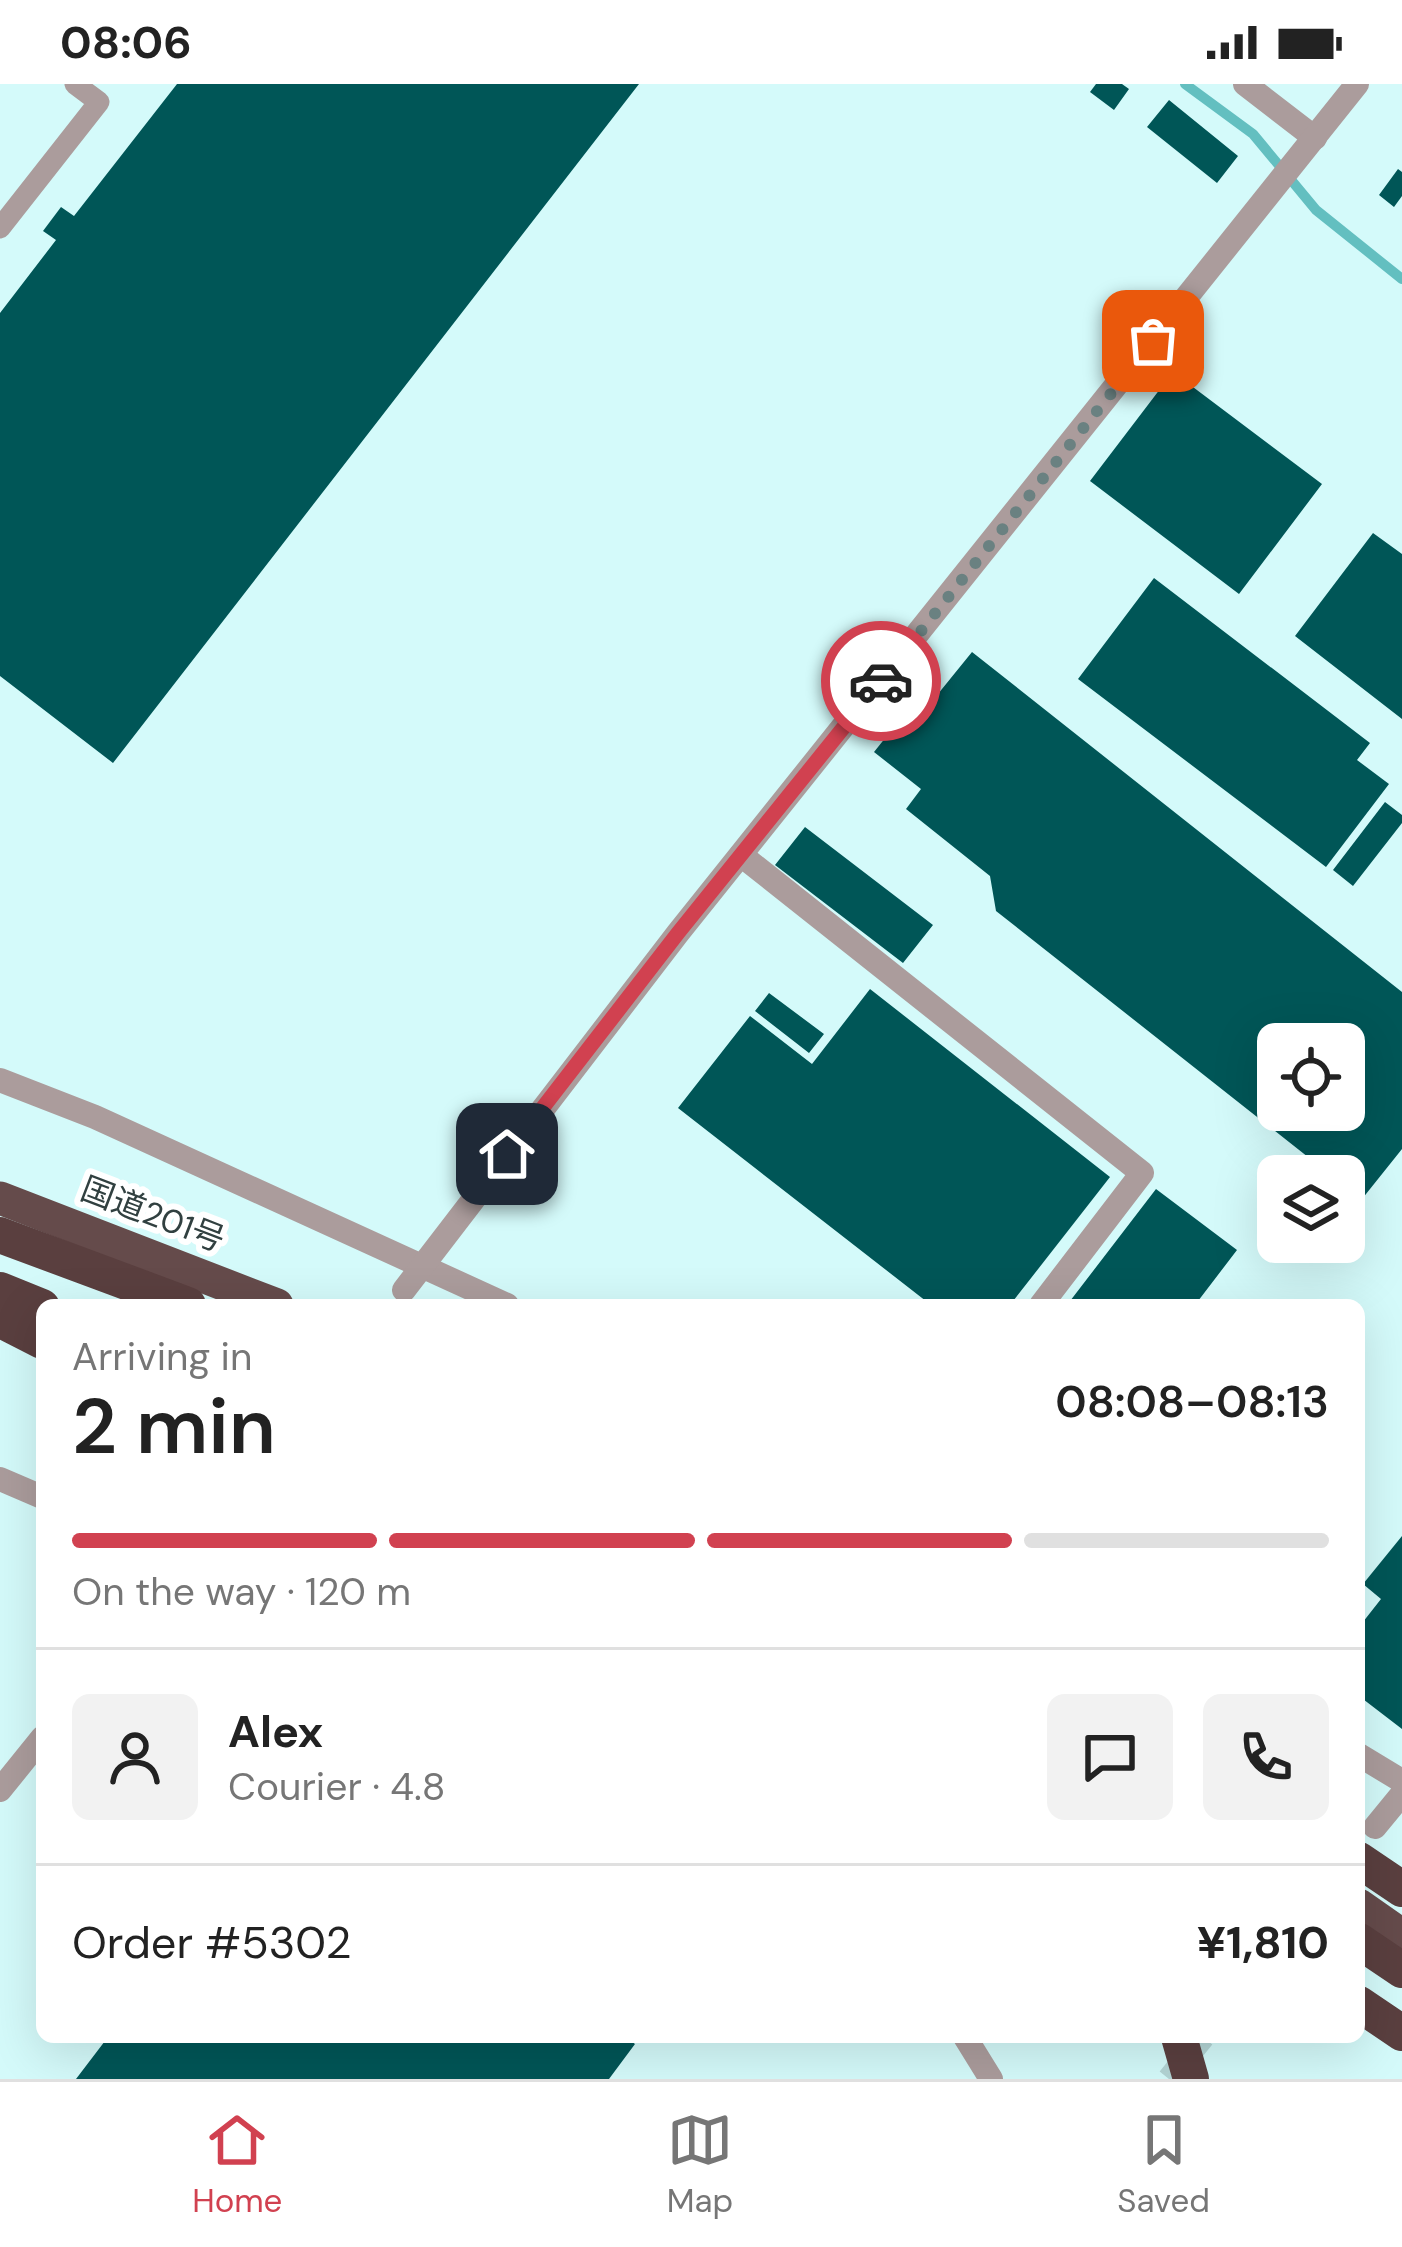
<!DOCTYPE html>
<html lang="en">
<head>
<meta charset="utf-8">
<style>
	body { margin:0; font-family:"DM Sans","Noto Sans JP",sans-serif; background:#f2f2f2; color:#222; height:100vh; display:flex; flex-direction:column; font-size:45px; white-space:nowrap }
	* { box-sizing:border-box; margin:0 }
	p { font-size:39px; color:#767676 }
	.icon { flex:none; width:66px; height:66px; fill:none; stroke:currentColor; stroke-width:2; stroke-linecap:round; stroke-linejoin:round }
	.map { position:relative; flex:1; overflow:hidden }
	.panel { position:absolute; left:36px; top:1215px; width:1329px; height:744px; display:flex; flex-direction:column; background:#fff; border-radius:18px; box-shadow:0 12px 48px #0002 }
	.panel>* { flex:none }
	.buttons { position:absolute; left:1257px; top:939px; display:grid; gap:24px }
	.buttons a { display:grid; place-items:center; width:108px; height:108px; border-radius:18px; background:#fff; box-shadow:0 12px 48px #0002; font-size:60px }
	.pin { position:absolute; display:grid; place-items:center; width:102px; height:102px; color:#fff; margin:-51px; border-radius:24px; box-shadow:0 6px 18px #0006 }
	.courier { position:absolute; display:grid; place-items:center; width:120px; height:120px; margin:-60px; border:9px solid #d14150; border-radius:50%; background:#fff; color:#222; box-shadow:0 3px 15px #0007 }
	.head em { font-style:normal; font-weight:600 }
	.head div { display:flex; flex-direction:column-reverse }
	.head { display:flex; align-items:center; justify-content:space-between; height:204px; padding:0 36px }
	h1 { font-size:78px; font-weight:600; line-height:90px }
	.bar { display:grid; grid-template-columns:repeat(4,1fr); gap:18px 12px; align-content:center; height:144px; padding:0 36px }
	.bar i { height:15px; border-radius:9px; background:#e0e0e0 }
	.bar .selected { background:#d14150 }
	.bar p { grid-column:span 4 }
	.line { display:flex; align-items:center; gap:30px; padding:0 36px; border-top:3px solid #e0e0e0 }
	.line div { flex:1 }
	.round { display:grid; place-items:center; flex:none; width:126px; height:126px; border-radius:18px; background:#f2f2f2 }
	.status { display:flex; justify-content:space-between; align-items:center; height:84px; padding:0 60px; background:#fff; direction:ltr }
	.status svg { height:33px; fill:currentColor }
	.dock { display:flex; justify-content:space-around; align-items:center; height:168px; border-top:3px solid #e0e0e0; background:#fff; font-size:33px; color:#767676 }
	.dock a { display:grid; justify-items:center; gap:6px }
	.dock .selected { color:#d14150 }
	.map>svg:first-child { display:block }
</style>
</head>
<body>
<div class="status"><b>08:06</b><svg viewBox="0 0 49 12"><path d="M0 12V9h3v3zM5 12V6h3v6zM10 12V3h3v9zM15 12V0h3v12zM26 1h20v11H26zM47 4h2v5h-2z"/></svg></div>
<div class="map">
<svg width="1402" height="1995" viewBox="0 0 1402 1995">
	<rect width="100%" height="100%" fill="#d4fafa"/>
	<g fill="none" stroke-linecap="round" stroke-linejoin="round">
		<path stroke="#63bfc0" stroke-width="10" d="M1185,0L1253,50L1316,126L1402,195"/>
	</g>
	<path fill="#005657" fill-rule="evenodd" d="M177,0H639L113,679L0,592V229L56,156L43,147L61,123L74,132Z
		M1096,0H1122L1129,5L1114,26L1090,8Z
		M1169,16L1238,72L1217,99L1147,43Z
		M1398,85L1402,88V112L1394,123L1379,111Z
		M1173,288L1322,400L1239,510L1090,397Z
		M1373,449L1402,470V635L1295,552Z
		M1154,494L1370,659L1357,676L1389,700L1326,783L1078,595Z
		M972,568L1402,908V1065L1362,1115L1344,1101V1092H1332L996,827L990,792L906,725L921,705L874,668L918,613L929,621ZM1278,960H1344V1026H1278Z
		M1385,718L1402,731V739L1353,802L1333,786Z
		M805,743L933,841L903,879L775,781Z
		M870,905L1110,1093L1010,1221H931L678,1024L750,932L812,980Z
		M769,909L824,950L809,969L755,927Z
		M1156,1105L1237,1166L1195,1221H1067Z
		M1402,1452V1645L1359,1612V1543L1381,1515L1363,1500Z
		M108,1953H626L635,1960L609,1995H76Z"/>
	<g fill="none" stroke-linecap="round" stroke-linejoin="round">
		<path stroke="#b3d5d5" stroke-width="24" stroke-dasharray="24 12" stroke-linecap="butt" d="M1169,1995L1203,1953"/>
		<path stroke="#ab9c9c" stroke-width="21" d="M0,144L99,18L75,0"/>
		<path stroke="#ab9c9c" stroke-width="24" d="M1245,0L1315,54
			M741,771L1142,1089L1041,1221
			M0,996L95,1033L507,1221
			M1359,1671L1402,1697
			M1375,1743L1402,1710"/>
		<path stroke="#ab9c9c" stroke-width="24" d="M404,1206L678,849L1357,0
			M0,1395L42,1413
			M0,1706L42,1654
			M965,1953L991,1995"/>
		<path stroke="#654b4b" stroke-width="33" d="M0,1114L277,1221
			M1359,1821L1402,1851"/>
		<path stroke="#5a3f3f" stroke-width="36" d="M0,1151L188,1221
			M0,1206L42,1223
			M0,1214L7,1239L42,1257
			M1359,1776L1402,1805
			M1359,1857L1402,1886
			M1359,1920L1402,1949
			M1179,1953L1191,1995"/>
	</g>
	<g fill="none" stroke-linecap="round" stroke-linejoin="round">
		<path stroke="#6a8181" stroke-width="12" stroke-dasharray="0 21.6" d="M881,597L1153,257"/>
		<path stroke="#d14150" stroke-width="15" d="M507,1070L678,849L881,597"/>
	</g>
	<g text-anchor="middle" dominant-baseline="central" stroke-width="12" stroke-linejoin="round" paint-order="stroke">
		<g font-size="33" fill="#314040" stroke="#fff">
			<text transform="translate(153 1130) rotate(21)">国道201号</text>
		</g>
	</g>
</svg>
<div class="buttons">
<a><svg class="icon" aria-label="locate" viewBox="0 0 24 24"><circle cx="12" cy="12" r="6"/><path d="M12 2v4M12 18v4M2 12h4M18 12h4"/></svg></a>
<a><svg class="icon" aria-label="layers" viewBox="0 0 24 24"><path d="M12 4l9 5-9 5-9-5zM3 14l9 5 9-5"/></svg></a>
</div>
<div class="pin" style="left:1153px;top:257px;background:#ea580c"><svg class="icon" aria-label="bag" viewBox="0 0 24 24"><path d="M5 8h14l-1 12H6zM9 8a3 3 0 0 1 6 0"/></svg></div>
<div class="pin" style="left:507px;top:1070px;background:#1f2937"><svg class="icon" aria-label="home" viewBox="0 0 24 24"><path d="M3 11l9-7 9 7M6 9v11h12V9"/></svg></div>
<div class="courier" style="left:881px;top:597px"><svg class="icon" aria-label="car" viewBox="0 0 24 24"><path d="M5 17H2v-5l4-1 3-4h7l3 4 3 1v5h-3M9 17h6M6 11h13"/><circle cx="7" cy="17" r="2"/><circle cx="17" cy="17" r="2"/></svg></div>
<section class="panel">
<div class="head"><div><h1>2 min</h1><p>Arriving in</p></div><em>08:08–08:13</em></div>
<div class="bar"><i class="selected"></i><i class="selected"></i><i class="selected"></i><i></i><p>On the way · 120 m</p></div>
<div class="line" style="height:216px"><a class="round"><svg class="icon" aria-label="person" viewBox="0 0 24 24"><circle cx="12" cy="8" r="4"/><path d="M4 21q1-7 8-7t8 7"/></svg></a><div><b>Alex</b><p>Courier · 4.8</p></div><a class="round"><svg class="icon" aria-label="chat" viewBox="0 0 24 24"><path d="M4 5h16v11H9l-5 4z"/></svg></a><a class="round"><svg class="icon" aria-label="phone" viewBox="0 0 24 24"><path d="M5 4h4l2 5-3 2q2 4 5 5l2-3 5 2v4C11 20 4 13 5 4z"/></svg></a></div>
<div class="line" style="height:156px"><div>Order #5302</div><b>¥1,810</b></div>
</section>
</div>
<nav class="dock">
<a class="selected"><svg class="icon" aria-label="home" viewBox="0 0 24 24"><path d="M3 11l9-7 9 7M6 9v11h12V9"/></svg>Home</a>
<a><svg class="icon" aria-label="map" viewBox="0 0 24 24"><path d="M3 6l6-2 6 2 6-2v14l-6 2-6-2-6 2zM9 4v14M15 6v14"/></svg>Map</a>
<a><svg class="icon" aria-label="saved" viewBox="0 0 24 24"><path d="M7 4h10v16l-5-4-5 4z"/></svg>Saved</a>
</nav>
</body>
</html>
